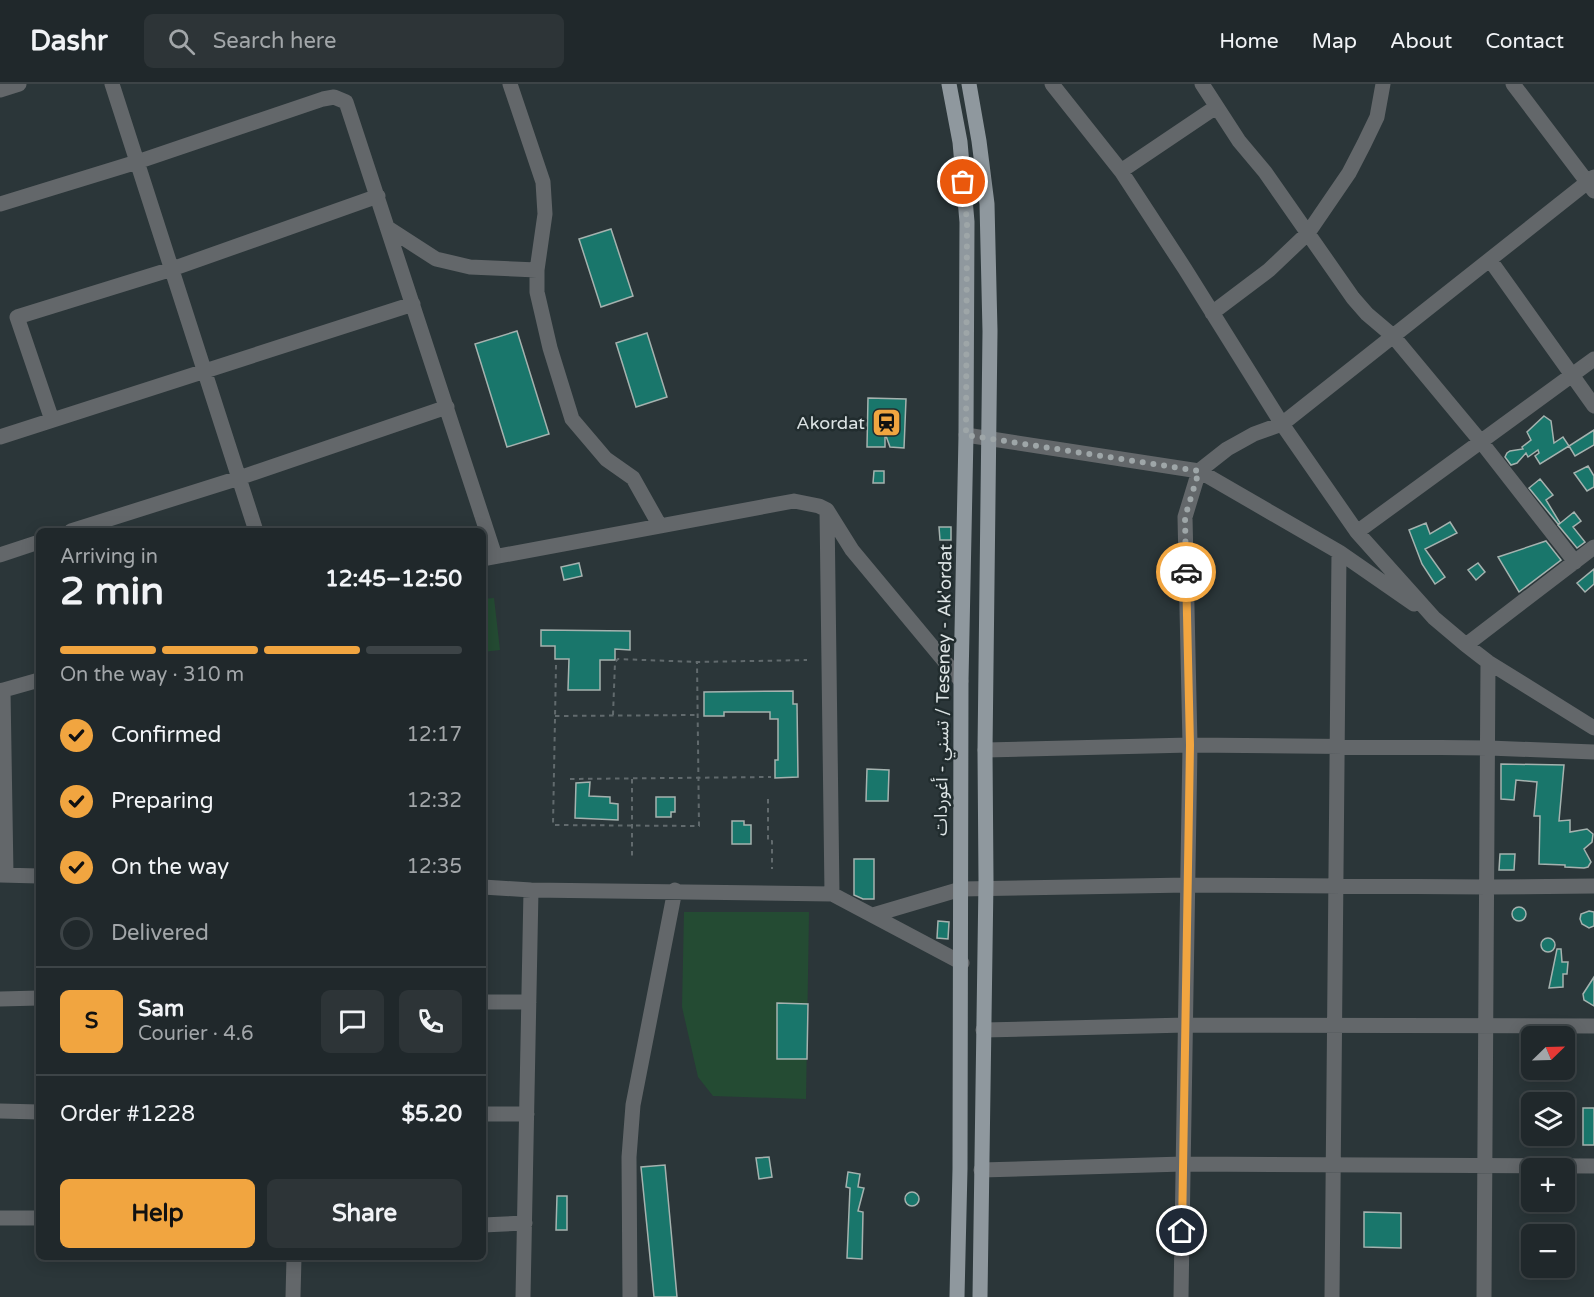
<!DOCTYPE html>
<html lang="en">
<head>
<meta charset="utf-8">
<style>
	body { margin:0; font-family:"Varela Round","Noto Sans Arabic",sans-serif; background:#2d3437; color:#f1f3f6; height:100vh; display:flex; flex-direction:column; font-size:22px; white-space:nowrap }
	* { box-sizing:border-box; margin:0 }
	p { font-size:20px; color:#a2a6a9 }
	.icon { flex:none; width:33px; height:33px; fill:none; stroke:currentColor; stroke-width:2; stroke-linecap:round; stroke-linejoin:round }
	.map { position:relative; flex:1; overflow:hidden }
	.sheet { position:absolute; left:36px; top:444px; width:450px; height:732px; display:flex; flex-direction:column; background:#20282b; border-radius:9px; box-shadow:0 3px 15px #0003,0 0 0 2px #3d4447 }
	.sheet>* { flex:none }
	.needle { width:39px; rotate:67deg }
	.buttons { position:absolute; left:1521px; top:942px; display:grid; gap:12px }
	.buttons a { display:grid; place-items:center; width:54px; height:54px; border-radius:9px; background:#20282b; box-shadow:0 3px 15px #0003,0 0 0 2px #3d4447; font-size:30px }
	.pin { position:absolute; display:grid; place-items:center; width:51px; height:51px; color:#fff; margin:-26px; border:3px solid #fff; border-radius:50%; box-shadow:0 2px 6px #0007 }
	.courier { position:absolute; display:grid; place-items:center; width:60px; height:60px; margin:-30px; border:4px solid #f1a540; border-radius:50%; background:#fff; color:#222; box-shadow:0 2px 8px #0007 }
	.overview em { font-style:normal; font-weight:700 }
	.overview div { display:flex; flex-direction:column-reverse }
	.overview { display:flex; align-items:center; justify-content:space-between; height:102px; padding:0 24px }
	h1 { font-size:39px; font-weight:700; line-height:45px }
	.bar { display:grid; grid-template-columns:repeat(4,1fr); gap:9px 6px; align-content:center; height:72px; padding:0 24px }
	.bar i { height:8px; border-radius:4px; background:#3d4447 }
	.bar .current { background:#f1a540 }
	.bar p { grid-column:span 4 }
	.line { display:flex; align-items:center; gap:15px; padding:0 24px; border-top:2px solid #3d4447 }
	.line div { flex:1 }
	.round { display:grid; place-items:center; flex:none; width:63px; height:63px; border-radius:9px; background:#2d3437 }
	ol { padding:0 24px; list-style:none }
	li { display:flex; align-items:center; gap:18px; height:66px }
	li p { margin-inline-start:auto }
	li .icon { padding:6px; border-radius:50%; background:#f1a540; color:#111; stroke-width:4 }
	li:last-child { color:#a2a6a9 }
	li i { width:33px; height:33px; border:3px solid #3d4447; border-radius:50% }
	.primary-button { display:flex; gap:12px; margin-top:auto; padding:12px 24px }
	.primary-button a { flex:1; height:69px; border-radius:9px; background:#f1a540; color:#111; font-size:24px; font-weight:700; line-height:69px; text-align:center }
	.primary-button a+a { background:#2d3437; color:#f1f3f6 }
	header { display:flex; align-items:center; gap:36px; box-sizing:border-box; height:84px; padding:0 30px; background:#20282b; border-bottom:2px solid #3d4447 }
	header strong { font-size:28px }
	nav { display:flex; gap:33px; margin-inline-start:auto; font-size:21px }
	.search { width:420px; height:54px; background:#2d3437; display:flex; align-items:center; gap:15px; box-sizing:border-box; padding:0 21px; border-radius:9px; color:#a2a6a9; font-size:22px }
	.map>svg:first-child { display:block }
</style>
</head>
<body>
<header>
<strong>Dashr</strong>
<div class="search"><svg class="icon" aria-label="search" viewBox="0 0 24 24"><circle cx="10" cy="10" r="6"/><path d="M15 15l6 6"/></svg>Search here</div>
<nav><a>Home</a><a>Map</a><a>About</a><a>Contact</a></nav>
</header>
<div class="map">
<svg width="1594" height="1213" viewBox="0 0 1594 1213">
	<rect width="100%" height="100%" fill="#2b3639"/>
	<path fill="#244b33" d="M494,514L500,566L483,568V515Z
		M684,828H809L806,1015L713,1012L698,993L682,923Z"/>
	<path fill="#19766b" stroke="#a5b2af" stroke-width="1.5" d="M611,145L633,212L601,223L579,155Z
		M517,247L549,350L507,363L475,260Z
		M647,249L667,313L636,323L616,259Z
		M868,314L906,315L904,364L890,363L885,349V363H867Z
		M1544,332L1551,337L1554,359L1563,353L1569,362L1540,380L1535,372L1539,369L1538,366L1528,373L1526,369L1517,379L1511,381L1505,373L1507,369L1510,367L1523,365L1522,363L1531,356L1527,348Z
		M1594,346V361L1575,372L1569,362Z
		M1588,382L1594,392V403L1587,407L1574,389Z
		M874,387H884V399H873Z
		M1540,395L1553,411L1546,416L1560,439L1558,440L1529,404Z
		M1574,428L1581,437L1573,443L1585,458L1577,464L1558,441Z
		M1450,438L1457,449L1425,465L1445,493L1435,500L1422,480L1409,446L1426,439L1430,450Z
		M939,443H951V456H940Z
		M1546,457L1561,476L1519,508L1498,473Z
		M579,479L582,492L564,496L561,483Z
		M1478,479L1485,488L1476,496L1468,486Z
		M1594,485V500L1585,508L1577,499Z
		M541,546L630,547V566L615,565V576H600V606H568L569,575H555V562H541Z
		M793,607V620H797L798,693L775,694V676H778V635H770V628H724V632H704V608Z
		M1501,680L1564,681L1559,737L1570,736V748L1587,745L1593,750L1592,758L1584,765L1591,778L1588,783L1584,784L1565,783V781L1539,780L1540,732H1534L1537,698L1516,696L1514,716L1501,715Z
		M867,685L889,686L888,717H866Z
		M590,698L589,712L610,713V719L618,720V736L575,734L576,699Z
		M656,713H675V728H671V733H656Z
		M732,737H744V741H751V760H732Z
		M1500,770H1515L1514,786H1499Z
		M854,775H874V815H863L854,811Z
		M1512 830a7 7 0 1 1 14 0a7 7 0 1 1-14 0Z
		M1589,827L1594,828V842L1589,844L1582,840L1580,835L1581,830Z
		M938,837L949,838L948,855L937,854Z
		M1541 861a7 7 0 1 1 14 0a7 7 0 1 1-14 0Z
		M1557,865H1561L1562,878H1568L1567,890H1563V903L1549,904Z
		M1594,893V922L1584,916L1583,910Z
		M777,919L808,920L807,975H777Z
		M1583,1024H1594V1061H1583Z
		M769,1073L772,1093L759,1095L756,1074Z
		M665,1081L672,1157L677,1213H654L641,1083Z
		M848,1088L860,1090L858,1103L864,1104L858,1127L863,1128L862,1175L847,1174L850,1104L846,1103Z
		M905 1115a7 7 0 1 1 14 0a7 7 0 1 1-14 0Z
		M557,1112H567V1146H556Z
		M1364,1128L1401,1129V1164L1364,1163Z"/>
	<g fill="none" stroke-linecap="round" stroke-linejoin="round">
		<path stroke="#616a6d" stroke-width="2" stroke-dasharray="4.5 4.5" stroke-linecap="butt" d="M556,581L553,741L699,742L697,578
			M613,631L615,578L618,575L697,578L807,576
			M555,632L698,631
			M570,695L771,693
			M632,695V773
			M768,715V757H772V785"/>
		<path stroke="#63676a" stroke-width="15" d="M112,0L256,447
			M510,0L543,98L545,130L537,186V208L550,264L572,335L606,375L633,394L660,442
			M1052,0L1121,87L1185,185L1282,340L1357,448L1434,534L1466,561L1488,578L1594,644
			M1202,0L1239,57L1265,88L1353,214L1367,230L1393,252L1482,359L1575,478
			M1513,0L1594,107
			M0,6L19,0
			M1121,87L1216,23
			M0,120L137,78L323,15L334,13L346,18L495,472
			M388,144L436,175L470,183L537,186
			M1490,176L1594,322
			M1212,229L1269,186L1308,149L1349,89L1364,60L1377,33L1383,0
			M52,336L17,233L172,185L378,112
			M966,351L1199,387L1339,468L1414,520
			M0,353L413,220
			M827,426L832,810
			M71,447L239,394L447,323
			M1357,448L1594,275
			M0,471L39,458
			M483,475L794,417L819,422L827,426L852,466L961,597
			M1466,561L1594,463
			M3,606L6,791
			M0,607L39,596
			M985,666L1190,661L1489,664L1594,668
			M0,791L39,792
			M483,803L531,806L832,810L962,879
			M873,831L961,805L1188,801L1488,803L1594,802
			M0,915L39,914
			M483,918H529
			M983,946L1186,941L1594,942
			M0,1027L39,1028
			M483,1030H527
			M981,1086L1183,1080L1594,1082
			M0,1134H39
			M483,1141L525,1139
			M293,1213L294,1173
			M523,1213L531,806
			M630,1213L629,1073L633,1021L675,806
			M1181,1213L1190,661L1185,433L1199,387L1227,365L1254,350L1282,340L1594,93
			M1332,1213L1339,468
			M1484,1213L1488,578"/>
		<path stroke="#8f989e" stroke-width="15" d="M949,0L960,58L967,138L966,351L961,597L960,1085L957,1213
			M969,0L979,57L987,120L990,247L985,666L986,797L980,1213"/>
	</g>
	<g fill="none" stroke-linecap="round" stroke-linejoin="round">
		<path stroke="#9ea6a8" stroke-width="6" stroke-dasharray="0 10.8" d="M963,98L967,138L966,351L1199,387L1185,433L1186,488"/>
		<path stroke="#f1a540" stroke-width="8" d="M1182,1147L1190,661L1186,488"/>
	</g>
	<defs>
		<symbol id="station-square" viewBox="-11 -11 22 22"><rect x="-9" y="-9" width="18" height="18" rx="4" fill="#f1a540" stroke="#212c2e"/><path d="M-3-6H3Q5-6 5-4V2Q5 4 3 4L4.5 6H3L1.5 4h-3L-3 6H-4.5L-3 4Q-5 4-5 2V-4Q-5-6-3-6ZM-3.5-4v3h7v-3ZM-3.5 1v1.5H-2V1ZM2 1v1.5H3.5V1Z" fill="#111"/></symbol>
	</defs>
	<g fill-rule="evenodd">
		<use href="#station-square" x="870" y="322" width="33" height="33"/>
	</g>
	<g text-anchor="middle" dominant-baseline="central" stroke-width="5" stroke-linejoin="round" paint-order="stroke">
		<g font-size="18" fill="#dce3e4" stroke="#212c2e" text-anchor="end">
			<text x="865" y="339">Akordat</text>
		</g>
		<g font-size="18" fill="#dce3e4" stroke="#212c2e">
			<text transform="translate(943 606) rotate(-89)">تسني - أغوردات / Teseney - Ak'ordat</text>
		</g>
	</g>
</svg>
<div class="buttons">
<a><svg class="needle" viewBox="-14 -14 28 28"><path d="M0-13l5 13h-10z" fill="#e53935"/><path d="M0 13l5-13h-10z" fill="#a2a6a9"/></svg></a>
<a><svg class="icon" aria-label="layers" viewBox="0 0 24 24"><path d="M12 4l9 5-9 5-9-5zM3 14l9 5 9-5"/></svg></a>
<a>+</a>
<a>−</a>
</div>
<div class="pin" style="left:963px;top:98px;background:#ea580c"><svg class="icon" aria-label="bag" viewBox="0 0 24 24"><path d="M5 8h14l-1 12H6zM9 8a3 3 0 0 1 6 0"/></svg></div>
<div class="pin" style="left:1182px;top:1147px;background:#1f2937"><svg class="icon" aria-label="home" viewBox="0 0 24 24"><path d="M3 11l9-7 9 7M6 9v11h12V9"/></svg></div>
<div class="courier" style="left:1186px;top:488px"><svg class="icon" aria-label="car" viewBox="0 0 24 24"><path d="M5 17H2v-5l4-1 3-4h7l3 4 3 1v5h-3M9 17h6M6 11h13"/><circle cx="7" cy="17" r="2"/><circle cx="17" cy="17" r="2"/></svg></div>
<section class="sheet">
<div class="overview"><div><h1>2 min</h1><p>Arriving in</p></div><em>12:45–12:50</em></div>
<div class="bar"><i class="current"></i><i class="current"></i><i class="current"></i><i></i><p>On the way · 310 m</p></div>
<ol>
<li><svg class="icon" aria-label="check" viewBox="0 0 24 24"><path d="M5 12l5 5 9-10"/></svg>Confirmed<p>12:17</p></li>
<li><svg class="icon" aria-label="check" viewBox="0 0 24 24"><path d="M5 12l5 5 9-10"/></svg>Preparing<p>12:32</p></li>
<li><svg class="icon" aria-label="check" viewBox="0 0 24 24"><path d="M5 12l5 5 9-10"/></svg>On the way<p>12:35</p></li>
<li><i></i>Delivered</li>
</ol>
<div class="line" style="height:108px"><b class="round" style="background:#f1a540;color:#111">S</b><div><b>Sam</b><p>Courier · 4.6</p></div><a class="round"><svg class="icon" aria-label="chat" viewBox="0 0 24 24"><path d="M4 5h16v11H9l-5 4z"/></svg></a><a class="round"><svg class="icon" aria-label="phone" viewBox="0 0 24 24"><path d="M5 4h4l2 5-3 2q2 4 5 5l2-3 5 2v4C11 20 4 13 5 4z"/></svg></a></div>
<div class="line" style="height:78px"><div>Order #1228</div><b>$5.20</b></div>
<div class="primary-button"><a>Help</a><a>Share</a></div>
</section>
</div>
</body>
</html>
